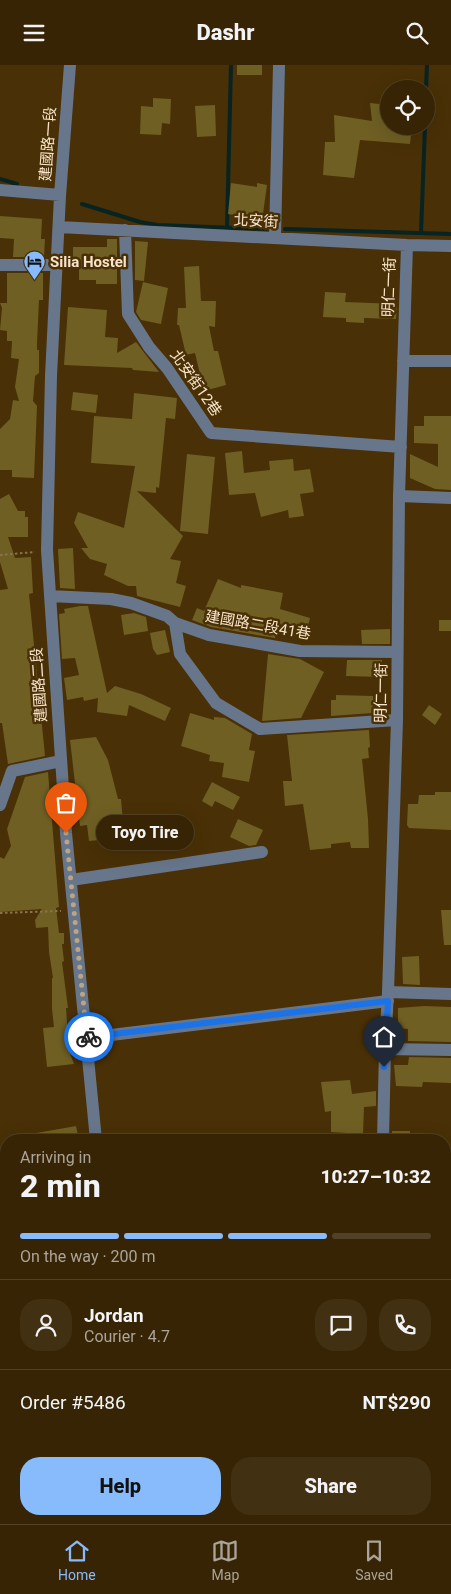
<!DOCTYPE html>
<html lang="en">
<head>
<meta charset="utf-8">
<style>
	body { margin:0; font-family:Roboto,"Noto Sans TC",sans-serif; background:#423013; color:#f1f3f6; height:100vh; display:flex; flex-direction:column; font-size:19px; white-space:nowrap }
	* { box-sizing:border-box; margin:0 }
	p { font-size:16px; color:#aaa49a }
	.icon { flex:none; width:28px; height:28px; fill:none; stroke:currentColor; stroke-width:2; stroke-linecap:round; stroke-linejoin:round }
	.map { position:relative; flex:1; overflow:hidden }
	.drawer { position:absolute; left:0px; top:1069px; width:451px; height:391px; display:flex; flex-direction:column; background:#372404; border-radius:20px 20px 0 0; box-shadow:0 5px 20px #0002,0 0 0 1px #514126 }
	.drawer>* { flex:none }
	.controls { position:absolute; left:380px; top:15px; display:grid; gap:10px }
	.controls a { display:grid; place-items:center; width:55px; height:55px; border-radius:50%; background:#372404; box-shadow:0 5px 20px #0002,0 0 0 1px #514126; font-size:25px }
	.pin { position:absolute; display:grid; place-items:center; width:42px; height:42px; color:#fff; margin:-51px -21px; border-radius:50% 50% 50% 0; rotate:-45deg; box-shadow:0 0 5px #0007 }
	.pin .icon { rotate:45deg }
	.courier { position:absolute; display:grid; place-items:center; width:50px; height:50px; margin:-25px; border:4px solid #1a73e8; border-radius:50%; background:#fff; color:#222; box-shadow:0 1px 6px #0007 }
	.bubble { position:absolute; height:35px; border-radius:18px; background:#372404; box-shadow:0 5px 20px #0002,0 0 0 1px #514126; font-size:16px; font-weight:800; line-height:35px; text-align:center }
	.summary em { font-style:normal; font-weight:800 }
	.summary div { display:flex; flex-direction:column-reverse }
	.summary { display:flex; align-items:center; justify-content:space-between; height:85px; padding:0 20px }
	h1 { font-size:32px; font-weight:800; line-height:38px }
	.bar { display:grid; grid-template-columns:repeat(4,1fr); gap:8px 5px; align-content:center; height:60px; padding:0 20px }
	.bar i { height:6px; border-radius:4px; background:#514126 }
	.bar .selected { background:#87bbfb }
	.bar p { grid-column:span 4 }
	.line { display:flex; align-items:center; gap:12px; padding:0 20px; border-top:1px solid #514126 }
	.line div { flex:1 }
	.round { display:grid; place-items:center; flex:none; width:52px; height:52px; border-radius:20px; background:#423013 }
	.action { display:flex; gap:10px; margin-top:auto; padding:10px 20px }
	.action a { flex:1; height:58px; border-radius:20px; background:#87bbfb; color:#111; font-size:20px; font-weight:800; line-height:58px; text-align:center }
	.action a+a { background:#423013; color:#f1f3f6 }
	header { display:flex; justify-content:space-between; align-items:center; height:65px; padding:0 20px; background:#372404; font-size:22px; font-weight:800 }
	.tab-bar { display:flex; justify-content:space-around; align-items:center; height:70px; border-top:1px solid #514126; background:#372404; font-size:14px; color:#aaa49a }
	.tab-bar a { display:grid; justify-items:center; gap:2px }
	.tab-bar .selected { color:#87bbfb }
	.map>svg:first-child { display:block }
</style>
</head>
<body>
<header><svg class="icon" aria-label="menu" viewBox="0 0 24 24"><path d="M4 6h16M4 12h16M4 18h16"/></svg>Dashr<svg class="icon" aria-label="search" viewBox="0 0 24 24"><circle cx="10" cy="10" r="6"/><path d="M15 15l6 6"/></svg></header>
<div class="map">
<svg width="451" height="1459" viewBox="0 0 451 1459">
	<rect width="100%" height="100%" fill="#493006"/>
	<path fill="#364b2a" d="M6,1266V1289H0V1268Z"/>
	<g fill="none" stroke-linecap="round" stroke-linejoin="round">
		<path stroke="#072322" stroke-width="4" d="M426,24L427,0
			M0,114L17,119
			M82,139L140,157L157,160L266,164
			M227,162L231,0
			M285,164L451,169
			M421,168L425,61
			M445,1260H451"/>
	</g>
	<path fill="#6f5f23" d="M237,0H262V10H237Z
		M153,33L171,34L170,59L162,58L161,70L140,69L141,41L153,42Z
		M370,38L389,40V61H412L410,79L360,75L354,113L323,110L325,77H335L334,50L372,56Z
		M215,40L216,71L197,72L195,41Z
		M231,118L257,122V118L267,120L261,163L245,160L246,152L228,149Z
		M0,151L42,154L41,174H45L44,192H13L14,174L0,173Z
		M107,174H117V219H96V215H79V201H73V182H107Z
		M135,176L148,177L144,216L135,215Z
		M199,201L201,236H216L215,262L209,261L214,286H218L226,320L204,326L195,288L186,290L179,260H177L178,243H186L184,202Z
		M7,208H43V235H39L37,278V285H39V308L35,311L33,336L37,341L34,413L12,412V405H0V364L10,354L13,335L19,336L15,322L19,294L11,293L12,276H7V266L0,265L2,243L0,238H7Z
		M143,217L168,223L161,259L141,255L136,247Z
		M325,227L346,228L345,237L397,239L396,254L364,253V258L346,257V253L323,252Z
		M68,242L107,245L105,272L118,273L117,288L136,277L159,307L133,305L132,303L64,300Z
		M73,327L98,330L96,348L71,345Z
		M134,328L177,333L175,354L166,353L159,423L156,422V428L137,426L183,471L170,494L181,496L176,518L186,521L180,542L137,531L136,521H128L104,510L107,499L90,494L81,483H88L74,458L78,447L124,463L135,401L91,398L94,351L132,354Z
		M424,351H451V425L435,424L410,413V389L438,402V379L414,378V361H424Z
		M242,386L244,408L270,405L269,396L293,394L294,406L310,404L314,427L300,429L304,451L289,453L288,445L261,452L255,428L229,430L225,388Z
		M187,389L215,392L208,469L180,466Z
		M9,429L18,446H25V452H28V472H8L15,493L31,492L33,528L29,529L45,691L8,699L2,658H0V525L8,524L0,497V434Z
		M73,483L75,524L60,523L58,484Z
		M218,514L241,523V520L283,528L280,544L310,553L305,574L277,566L275,573L211,562L192,555L197,543L204,546Z
		M80,541H88L107,628L115,621L141,629L171,643L165,656L129,640L127,651L97,647L98,633L84,636L83,632L67,635L64,613L79,610L75,593L62,594L59,549L65,548L64,544Z
		M134,548L146,552L148,566L124,570L121,550Z
		M439,555H451V566H439Z
		M390,564V579H362L361,565Z
		M165,565L170,587L157,590L153,584L150,568Z
		M268,589L300,594L324,607L301,653L262,656Z
		M347,595H382V612L346,611Z
		M336,630L373,631V636H379V646H373V648L331,651V635H336Z
		M429,640L442,649L435,660L422,650Z
		M190,648L214,655V652L225,653L252,669L249,685L255,686L249,717L222,712L224,698L209,696L210,690L181,681Z
		M369,665L370,682L368,683L369,693L362,694L368,754L369,783H351L350,777L331,779V783L310,785L303,739L285,741L283,716H292L287,670Z
		M96,672L108,695L118,734H121L123,757L119,758L120,773L89,776L87,760L80,761L70,675Z
		M48,707L59,842L56,843L59,868H64V879H62L64,896L62,897L68,943H66L69,986L74,999L47,1002L43,963L54,962L52,944V913H53L49,887L48,862L36,863L35,855L42,844L0,847V792L4,794L11,781L7,764L25,712Z
		M212,717L240,732L233,745L215,736L212,742L202,736Z
		M435,727H451V765L409,763L407,760L408,739H418L419,730H435Z
		M238,754L263,765L256,780L249,781L230,772Z
		M441,845H451V880H444Z
		M419,891L420,920L403,919L402,892Z
		M424,941L451,942V977L408,976V964L398,963V943Z
		M409,992L451,993V1018L423,1017L422,1022L396,1021L394,1000H408Z
		M350,1015L352,1029L376,1026V1041L364,1042L363,1069L331,1067V1046L325,1047L321,1017Z
		M76,1061L79,1075H25V1070Z
		M392,1066H410V1075H392Z"/>
	<g fill="none" stroke-linecap="round" stroke-linejoin="round">
		<path stroke="#89724e" stroke-width="2" stroke-dasharray="2.5 2.5" stroke-linecap="butt" d="M0,490L35,487
			M0,848L61,846"/>
		<path stroke="#67768b" stroke-width="12" d="M70,0L60,131L51,311L47,485L66,768L96,1075
			M0,125L60,130
			M59,162L407,180L451,181
			M125,165L128,249L149,282L167,303L211,368L401,382
			M275,173L279,0
			M0,200H57
			M403,296H451
			M399,431L451,433
			M50,531L111,534L131,538L167,551L175,558L209,570L300,586L397,587
			M175,558L180,589L216,638L260,664L397,655
			M0,740L12,706L61,696
			M71,815L262,787
			M388,927L451,929
			M87,973L388,936
			M385,984L451,985
			M383,1075L385,984L388,927L397,655L399,431L407,180
			M445,1394H451
			M445,1434H451
			M0,1437L6,1436
			M131,1454V1459
			M234,1454L245,1459
			M202,1459V1454
			M375,1459V1454"/>
	</g>
	<g fill="none" stroke-linecap="round" stroke-linejoin="round">
		<path stroke="#bba585" stroke-width="5" stroke-dasharray="0 9" d="M66,768L87,973L89,972"/>
		<path stroke="#1a73e8" stroke-width="6" d="M89,972L388,936L384,1002"/>
	</g>
	<defs>
		<symbol id="hotel-pin" viewBox="-11 -11 22 30"><path d="M0 17L-7.5 6A9.5 9.5 0 1 1 7.5 6Z" fill="#87bbfb" stroke="#493006"/><path d="M-6-4.5h1.5V1H6V5H4.5V3h-9V5H-6ZM-4 0a1.8 1.8 0 1 1 3.6 0ZM.5 0V-2.5h3Q6-2.5 6 0Z" fill="#111"/></symbol>
	</defs>
	<g fill-rule="evenodd">
		<use href="#hotel-pin" x="22" y="184" width="25" height="34"/>
	</g>
	<g text-anchor="middle" dominant-baseline="central" stroke-width="5" stroke-linejoin="round" paint-order="stroke">
		<g font-size="15" fill="#f8e4ca" stroke="#493006">
			<text transform="translate(48 79) rotate(-86)">建國路一段</text>
			<text transform="translate(256 156) rotate(3)">北安街</text>
			<text transform="translate(389 222) rotate(-88)">明仁一街</text>
			<text transform="translate(196 318) rotate(55)">北安街12巷</text>
			<text transform="translate(258 560) rotate(10)">建國路二段41巷</text>
			<text transform="translate(39 620) rotate(-94)">建國路二段</text>
			<text transform="translate(381 628) rotate(-89)">明仁一街</text>
		</g>
		<g font-size="15" font-weight="bold" fill="#f8e4ca" stroke="#493006" text-anchor="start">
			<text x="50" y="197">Silia Hostel</text>
		</g>
	</g>
</svg>
<div class="controls">
<a><svg class="icon" aria-label="locate" viewBox="0 0 24 24"><circle cx="12" cy="12" r="6"/><path d="M12 2v4M12 18v4M2 12h4M18 12h4"/></svg></a>
</div>
<div class="pin" style="left:66px;top:768px;background:#ea580c"><svg class="icon" aria-label="bag" viewBox="0 0 24 24"><path d="M5 8h14l-1 12H6zM9 8a3 3 0 0 1 6 0"/></svg></div>
<div class="pin" style="left:384px;top:1002px;background:#1f2937"><svg class="icon" aria-label="home" viewBox="0 0 24 24"><path d="M3 11l9-7 9 7M6 9v11h12V9"/></svg></div>
<div class="courier" style="left:89px;top:972px"><svg class="icon" aria-label="bike" viewBox="0 0 24 24"><circle cx="6" cy="16" r="4"/><circle cx="18" cy="16" r="4"/><path d="M6 16l4-8h5l3 8M10 8l3 8H6M13 5h3"/></svg></div>
<div class="bubble" style="left:96px;top:750px;width:98px">Toyo Tire</div>
<section class="drawer">
<div class="summary"><div><h1>2 min</h1><p>Arriving in</p></div><em>10:27–10:32</em></div>
<div class="bar"><i class="selected"></i><i class="selected"></i><i class="selected"></i><i></i><p>On the way · 200 m</p></div>
<div class="line" style="height:90px"><a class="round"><svg class="icon" aria-label="person" viewBox="0 0 24 24"><circle cx="12" cy="8" r="4"/><path d="M4 21q1-7 8-7t8 7"/></svg></a><div><b>Jordan</b><p>Courier · 4.7</p></div><a class="round"><svg class="icon" aria-label="chat" viewBox="0 0 24 24"><path d="M4 5h16v11H9l-5 4z"/></svg></a><a class="round"><svg class="icon" aria-label="phone" viewBox="0 0 24 24"><path d="M5 4h4l2 5-3 2q2 4 5 5l2-3 5 2v4C11 20 4 13 5 4z"/></svg></a></div>
<div class="line" style="height:65px"><div>Order #5486</div><b>NT$290</b></div>
<div class="action"><a>Help</a><a>Share</a></div>
</section>
</div>
<nav class="tab-bar">
<a class="selected"><svg class="icon" aria-label="home" viewBox="0 0 24 24"><path d="M3 11l9-7 9 7M6 9v11h12V9"/></svg>Home</a>
<a><svg class="icon" aria-label="map" viewBox="0 0 24 24"><path d="M3 6l6-2 6 2 6-2v14l-6 2-6-2-6 2zM9 4v14M15 6v14"/></svg>Map</a>
<a><svg class="icon" aria-label="saved" viewBox="0 0 24 24"><path d="M7 4h10v16l-5-4-5 4z"/></svg>Saved</a>
</nav>
</body>
</html>
